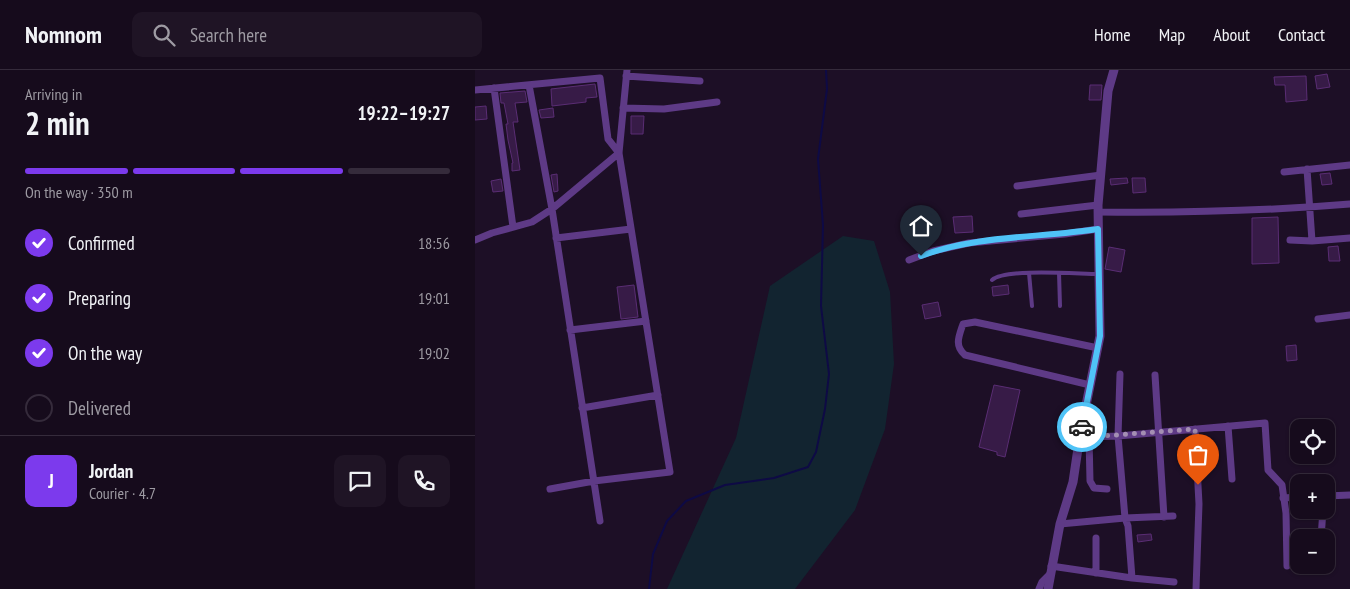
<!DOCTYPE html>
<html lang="en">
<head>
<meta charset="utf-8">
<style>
	body { margin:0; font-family:"PT Sans Narrow",sans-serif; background:#1f1425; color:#f1f3f6; height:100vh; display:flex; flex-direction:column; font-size:19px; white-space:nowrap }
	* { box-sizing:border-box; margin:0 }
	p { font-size:16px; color:#9e9ba3 }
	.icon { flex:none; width:28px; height:28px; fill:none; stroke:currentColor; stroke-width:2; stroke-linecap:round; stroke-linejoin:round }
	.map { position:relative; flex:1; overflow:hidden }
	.sheet { display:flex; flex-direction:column; background:#160b1c; width:475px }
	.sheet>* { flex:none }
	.controls { position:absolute; left:815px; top:349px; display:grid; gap:10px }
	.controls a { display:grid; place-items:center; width:45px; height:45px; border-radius:10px; background:#160b1c; box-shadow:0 1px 4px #0004,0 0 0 1px #352b3b; font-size:25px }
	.pin { position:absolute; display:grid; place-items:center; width:42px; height:42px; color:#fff; margin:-51px -21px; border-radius:50% 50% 50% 0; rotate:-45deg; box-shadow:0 0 5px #0007 }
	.pin .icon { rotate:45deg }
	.courier { position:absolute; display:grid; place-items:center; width:50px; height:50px; margin:-25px; border:4px solid #4fc3f7; border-radius:50%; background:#fff; color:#222; box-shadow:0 1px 6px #0007 }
	.head em { font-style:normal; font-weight:800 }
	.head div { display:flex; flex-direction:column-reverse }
	.head { display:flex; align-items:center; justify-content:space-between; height:85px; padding:0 25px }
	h1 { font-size:32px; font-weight:800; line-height:38px }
	.bar { display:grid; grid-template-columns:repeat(4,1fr); gap:8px 5px; align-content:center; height:60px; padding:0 25px }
	.bar i { height:6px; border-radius:4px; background:#352b3b }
	.bar .current { background:#7c3aed }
	.bar p { grid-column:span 4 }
	.line { display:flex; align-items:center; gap:12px; padding:0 25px; border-top:1px solid #352b3b }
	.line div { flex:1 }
	.round { display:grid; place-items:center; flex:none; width:52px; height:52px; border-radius:10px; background:#1f1425 }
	ol { padding:0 25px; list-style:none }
	li { display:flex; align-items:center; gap:15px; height:55px }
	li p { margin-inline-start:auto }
	li .icon { padding:5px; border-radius:50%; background:#7c3aed; color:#fff; stroke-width:4 }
	li:last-child { color:#9e9ba3 }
	li i { width:28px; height:28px; border:2px solid #352b3b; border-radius:50% }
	header { display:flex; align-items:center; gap:30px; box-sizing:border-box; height:70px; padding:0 25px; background:#160b1c; border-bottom:1px solid #352b3b }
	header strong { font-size:24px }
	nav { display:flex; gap:28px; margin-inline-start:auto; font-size:18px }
	.search { width:350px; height:45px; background:#1f1425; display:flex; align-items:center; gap:12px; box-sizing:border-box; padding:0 18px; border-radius:10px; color:#9e9ba3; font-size:19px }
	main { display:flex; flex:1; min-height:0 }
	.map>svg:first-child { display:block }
</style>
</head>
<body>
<header>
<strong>Nomnom</strong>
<div class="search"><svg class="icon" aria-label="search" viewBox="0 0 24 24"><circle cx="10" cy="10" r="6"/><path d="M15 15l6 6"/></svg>Search here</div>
<nav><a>Home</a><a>Map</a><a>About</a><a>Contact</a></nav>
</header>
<main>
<section class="sheet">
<div class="head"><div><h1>2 min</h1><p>Arriving in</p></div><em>19:22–19:27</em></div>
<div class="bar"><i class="current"></i><i class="current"></i><i class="current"></i><i></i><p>On the way · 350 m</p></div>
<ol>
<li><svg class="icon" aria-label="check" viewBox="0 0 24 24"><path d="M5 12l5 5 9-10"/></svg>Confirmed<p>18:56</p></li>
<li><svg class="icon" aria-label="check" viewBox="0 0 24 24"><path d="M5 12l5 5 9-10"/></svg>Preparing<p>19:01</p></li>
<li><svg class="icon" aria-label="check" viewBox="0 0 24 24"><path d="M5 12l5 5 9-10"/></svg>On the way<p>19:02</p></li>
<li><i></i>Delivered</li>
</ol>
<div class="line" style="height:90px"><b class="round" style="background:#7c3aed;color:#fff">J</b><div><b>Jordan</b><p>Courier · 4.7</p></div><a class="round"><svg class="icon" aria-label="chat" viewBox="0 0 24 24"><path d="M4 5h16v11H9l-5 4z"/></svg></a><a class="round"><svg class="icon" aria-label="phone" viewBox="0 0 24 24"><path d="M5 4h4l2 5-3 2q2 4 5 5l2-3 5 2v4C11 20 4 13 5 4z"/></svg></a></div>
</section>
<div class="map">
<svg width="875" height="519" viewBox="0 0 875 519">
	<rect width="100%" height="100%" fill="#1d0f26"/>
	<path fill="#122430" d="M368,166L399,171L415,222L419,294L410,359L380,440L320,519H192L261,368L295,216Z"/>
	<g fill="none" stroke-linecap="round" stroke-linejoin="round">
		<path stroke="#0e0a45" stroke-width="2" d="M174,519L178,484L192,451L211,431L250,415L299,408L333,397L341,382L350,339L354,304L346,236L348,155L343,89L352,19L351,0"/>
	</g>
	<path fill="#371b47" stroke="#5a2d74" d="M852,4L855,17L842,19L840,6Z
		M831,6L832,30L811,32L810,15H800L799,7Z
		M120,14L122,27L111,28V32L77,36L76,19Z
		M615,15H627L626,30H614Z
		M50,21L52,32L40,33L43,52H38L45,100L37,101V93H38L33,70L31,54H33L29,33H26L25,23Z
		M11,36L12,49L0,50V37Z
		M78,38L79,47L66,48L64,40Z
		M156,46H169L168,64H156Z
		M855,103L857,114L847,115L845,104Z
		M82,104L83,121L79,122L76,105Z
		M652,108L653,113L636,115L635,109Z
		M657,108H670L671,122L658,123Z
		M26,109L28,121L18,122L16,111Z
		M497,146L498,162L480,163L478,147Z
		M803,147L804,193L777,194V148Z
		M863,176L865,191H854L853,177Z
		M634,177L650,180L646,202L630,199Z
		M159,215L163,247L146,249L142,217Z
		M533,215L534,224L518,226L517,217Z
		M463,232L466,246L450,249L447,235Z
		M821,275L822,290L812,291L811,276Z
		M519,315L545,320L530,387L522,385V382L504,377Z
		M676,464L677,470L663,472L662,465Z"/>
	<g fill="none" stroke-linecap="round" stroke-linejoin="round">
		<path stroke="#5e3a86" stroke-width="4" d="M554,203L557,236
			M584,203L585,236
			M517,210C531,198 603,204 623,204"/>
		<path stroke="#5e3a86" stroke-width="7" d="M151,6L225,11
			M54,15L77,139L125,451
			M19,18L38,157
			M0,20L125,8L133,69L144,83L77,139L57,152L17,163L0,170
			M148,38L189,39L242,32
			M832,99L837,171
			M809,102L875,95
			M542,116L626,105
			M623,142C707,143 791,141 875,134
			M546,144L623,135
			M81,168L156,159
			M815,170L837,171L875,168
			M434,190L458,181L494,173L590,164L623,159
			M843,249L875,245
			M95,260L171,251
			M645,304L643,366L650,448L653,456L657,508
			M680,305L689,447
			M615,315L490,285C479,276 484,266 488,254L500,252L623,278
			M107,338L183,325
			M753,356L757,409
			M720,359L724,434L721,519
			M605,365L614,367L643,366L790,353L793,400L807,415L811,443L812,496
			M614,367L615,411L619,418L632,419
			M75,419L119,411L195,402L144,83L152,0
			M851,426L875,425
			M808,428L824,427
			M585,454L650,448L698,446
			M846,468L848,440
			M576,496L657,508L699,512
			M621,503V468
			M564,519L567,512L575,504"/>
		<path stroke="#5e3a86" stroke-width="9" d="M573,519L585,454L598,412L605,365L625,266L623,135L633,21L639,0"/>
	</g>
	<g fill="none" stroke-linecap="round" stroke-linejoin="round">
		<path stroke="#a48fb3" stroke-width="5" stroke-dasharray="0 9" d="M607,357L605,365L614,367L720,359L723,415"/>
		<path stroke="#4fc3f7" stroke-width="6" d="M446,186C501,165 565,168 623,159L625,266L607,357"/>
	</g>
</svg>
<div class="controls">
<a><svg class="icon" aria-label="locate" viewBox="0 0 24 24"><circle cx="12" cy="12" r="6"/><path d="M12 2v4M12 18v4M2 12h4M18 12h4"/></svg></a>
<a>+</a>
<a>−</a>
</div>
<div class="pin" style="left:723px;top:415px;background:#ea580c"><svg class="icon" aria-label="bag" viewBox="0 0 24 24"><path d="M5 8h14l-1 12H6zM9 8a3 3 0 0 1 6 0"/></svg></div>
<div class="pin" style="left:446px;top:186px;background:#1f2937"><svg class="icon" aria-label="home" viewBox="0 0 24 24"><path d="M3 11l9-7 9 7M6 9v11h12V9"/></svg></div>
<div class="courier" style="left:607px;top:357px"><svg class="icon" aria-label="car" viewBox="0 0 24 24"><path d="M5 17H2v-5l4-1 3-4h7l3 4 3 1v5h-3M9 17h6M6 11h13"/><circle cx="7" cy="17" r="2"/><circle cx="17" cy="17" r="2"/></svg></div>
</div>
</main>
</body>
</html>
